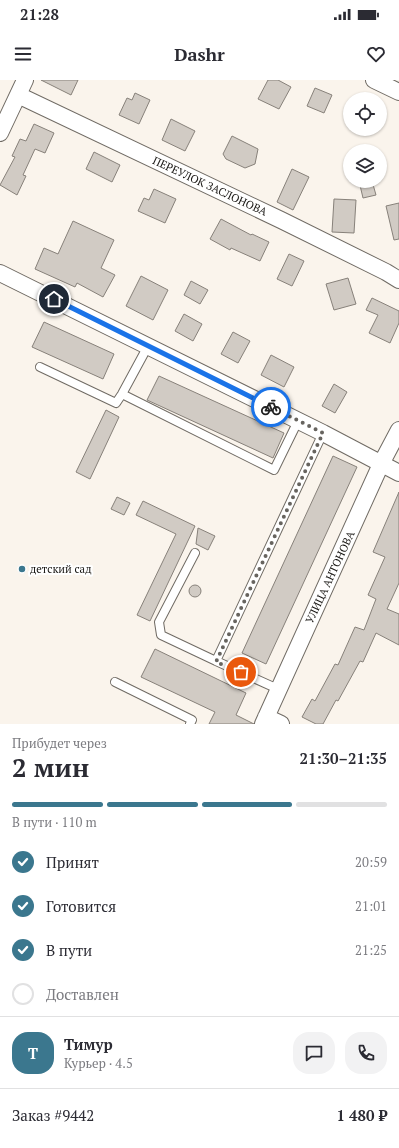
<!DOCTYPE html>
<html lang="ru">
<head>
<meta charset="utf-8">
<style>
	body { margin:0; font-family:"PT Serif",serif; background:#f2f2f3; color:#2b2b33; height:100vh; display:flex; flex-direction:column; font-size:15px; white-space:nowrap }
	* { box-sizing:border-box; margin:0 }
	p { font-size:13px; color:#7c7c81 }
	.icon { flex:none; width:22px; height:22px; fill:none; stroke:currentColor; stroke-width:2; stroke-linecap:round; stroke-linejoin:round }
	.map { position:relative; height:644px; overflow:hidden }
	.drawer { display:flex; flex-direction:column; background:#fff; flex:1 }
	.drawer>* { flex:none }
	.buttons { position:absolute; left:343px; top:12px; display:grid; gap:8px }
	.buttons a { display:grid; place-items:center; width:44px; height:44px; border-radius:50%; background:#fff; box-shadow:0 1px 3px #0004; font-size:20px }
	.pin { position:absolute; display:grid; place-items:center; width:34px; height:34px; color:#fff; margin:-17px; border:2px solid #fff; border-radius:50%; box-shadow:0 1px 4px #0007 }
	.courier { position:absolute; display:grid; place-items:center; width:40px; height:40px; margin:-20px; border:3px solid #1a73e8; border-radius:50%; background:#fff; color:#222; box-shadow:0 1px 5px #0007 }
	.headline em { font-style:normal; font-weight:700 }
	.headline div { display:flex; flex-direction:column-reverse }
	.headline { display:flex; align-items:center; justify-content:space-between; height:68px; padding:0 12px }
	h1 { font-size:26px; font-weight:700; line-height:30px }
	.bar { display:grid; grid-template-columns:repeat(4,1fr); gap:6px 4px; align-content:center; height:48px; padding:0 12px }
	.bar i { height:5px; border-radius:3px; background:#e1e1e2 }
	.bar .on { background:#3b778e }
	.bar p { grid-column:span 4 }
	.line { display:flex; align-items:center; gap:10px; padding:0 12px; border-top:1px solid #e1e1e2 }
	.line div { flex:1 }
	.round { display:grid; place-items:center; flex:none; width:42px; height:42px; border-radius:16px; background:#f2f2f3 }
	ol { padding:0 12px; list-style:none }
	li { display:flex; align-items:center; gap:12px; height:44px }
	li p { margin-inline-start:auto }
	li .icon { padding:4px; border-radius:50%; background:#3b778e; color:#fff; stroke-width:4 }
	li:last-child { color:#7c7c81 }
	li i { width:22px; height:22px; border:2px solid #e1e1e2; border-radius:50% }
	.status { display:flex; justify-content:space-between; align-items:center; height:28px; padding:0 20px; background:#fff; direction:ltr }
	.status svg { height:11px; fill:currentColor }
	header { display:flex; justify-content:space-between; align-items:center; height:52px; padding:0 12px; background:#fff; font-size:18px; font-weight:700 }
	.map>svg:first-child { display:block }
</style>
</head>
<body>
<div class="status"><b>21:28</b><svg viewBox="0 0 49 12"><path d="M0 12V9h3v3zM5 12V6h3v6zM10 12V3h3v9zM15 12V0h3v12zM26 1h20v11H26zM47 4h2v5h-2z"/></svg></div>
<header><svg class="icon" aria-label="menu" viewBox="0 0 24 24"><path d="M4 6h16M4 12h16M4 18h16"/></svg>Dashr<svg class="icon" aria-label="heart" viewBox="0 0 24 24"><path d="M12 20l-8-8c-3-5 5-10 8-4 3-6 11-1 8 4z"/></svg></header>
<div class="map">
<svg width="399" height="644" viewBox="0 0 399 644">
	<rect width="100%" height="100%" fill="#faf4ec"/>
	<path fill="#d1cbc4" stroke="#87817a" d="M41,0H78L71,15Z
		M268,0H278L291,7L279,29L258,19Z
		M315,8L332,15L324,33L307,26Z
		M135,13L150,20L139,44L119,35L127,18L132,20Z
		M171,39L195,51L185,71L162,60Z
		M34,44L54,53L45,73L35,69L23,95L26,96L17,115L0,105L15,77L12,76L20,59L26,61Z
		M232,56L258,69L255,84L245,88L226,79L223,74Z
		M94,72L120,85L112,102L86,89Z
		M292,89L309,97L293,130L277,122Z
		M359,101H372L376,115L363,118Z
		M154,109L176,119L165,143L138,131L144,118L149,120Z
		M334,119L356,120L354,153L332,152Z
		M399,123V159L394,160L386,126Z
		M221,139L251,155L252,154L269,162L260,181L231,168L230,170L210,159Z
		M73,141L114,160L101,188L115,195L103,217L77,203L75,207L35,189L44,168L58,174Z
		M289,174L304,181L292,206L277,199Z
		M141,196L168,210L153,240L126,226Z
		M348,198L356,224L334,230L326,204Z
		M191,201L208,210L200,224L184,215Z
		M372,218L399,231V243L390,263L369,253L378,235L366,230Z
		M184,234L202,244L193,261L175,251Z
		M44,242L114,274L103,299L32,267Z
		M233,252L250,261L238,283L221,274Z
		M271,275L294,287L284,307L261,295Z
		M159,296L284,353L273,378L147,320Z
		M334,304L347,312L335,333L322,326Z
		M106,330L119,337L90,399L76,392Z
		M333,376L357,387L266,584L242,573Z
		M399,412V503L387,529L399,534V565L376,553L363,582L360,581L338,621L336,620L323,644H316L302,637L312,619L315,621L335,584L338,585L355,547L364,550L376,519L368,515L385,477L373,472Z
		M117,417L130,423L124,435L111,429Z
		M143,421L195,446L150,541L137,535L176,454L136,435Z
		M198,448L215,456L208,470L196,464Z
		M189 511a6 6 0 1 1 12 0a6 6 0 1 1-12 0Z
		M155,569L246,613L236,635L254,644H209L215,632L141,597Z"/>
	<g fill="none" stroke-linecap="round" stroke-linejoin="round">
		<defs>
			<path id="service" d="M40,287L116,323L122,314L148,266
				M122,314L274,390L298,341
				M195,473L159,542L161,555L216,581
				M115,602L192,640L190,644
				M278,609L216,581L323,353"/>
			<path id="minor" d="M374,0L399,12
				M18,15L281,140L386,192L399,200
				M0,53L25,0
				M0,193L323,353L399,393
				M266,637L281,644
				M263,644L381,384L399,350"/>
		</defs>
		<use href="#service" stroke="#706b64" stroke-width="10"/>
		<use href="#minor" stroke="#706b64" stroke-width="18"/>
		<use href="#service" stroke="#fff" stroke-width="8"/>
		<use href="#minor" stroke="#fff" stroke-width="16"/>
	</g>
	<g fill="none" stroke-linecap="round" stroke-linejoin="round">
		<path stroke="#67645f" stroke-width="4" stroke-dasharray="0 7.2" d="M241,592L216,582L323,353L271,327"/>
		<path stroke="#1a73e8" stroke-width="5" d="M54,219L271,327"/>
	</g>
	<circle fill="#3b778e" stroke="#fff" stroke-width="1.5" cx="22" cy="489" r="4"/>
	<g text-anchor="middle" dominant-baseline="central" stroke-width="4" stroke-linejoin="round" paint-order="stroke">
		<g font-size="11" fill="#181613" stroke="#fff">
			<text transform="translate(210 106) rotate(25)">ПЕРЕУЛОК ЗАСЛОНОВА</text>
			<text transform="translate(330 497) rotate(-65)">УЛИЦА АНТОНОВА</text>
		</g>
		<g font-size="11" fill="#181613" stroke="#fff" text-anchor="start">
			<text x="30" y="489">детский сад</text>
		</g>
	</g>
</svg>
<div class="buttons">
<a><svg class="icon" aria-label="locate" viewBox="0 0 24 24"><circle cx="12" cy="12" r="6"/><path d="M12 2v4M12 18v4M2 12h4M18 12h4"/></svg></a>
<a><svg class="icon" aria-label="layers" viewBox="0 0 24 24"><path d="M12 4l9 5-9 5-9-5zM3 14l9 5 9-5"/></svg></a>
</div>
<div class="pin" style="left:241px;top:592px;background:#ea580c"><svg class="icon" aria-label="bag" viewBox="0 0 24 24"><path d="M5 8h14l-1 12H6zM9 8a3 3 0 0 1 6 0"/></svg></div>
<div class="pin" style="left:54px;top:219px;background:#1f2937"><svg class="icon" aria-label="home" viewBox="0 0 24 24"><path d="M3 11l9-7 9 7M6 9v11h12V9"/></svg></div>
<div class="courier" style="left:271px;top:327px"><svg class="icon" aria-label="bike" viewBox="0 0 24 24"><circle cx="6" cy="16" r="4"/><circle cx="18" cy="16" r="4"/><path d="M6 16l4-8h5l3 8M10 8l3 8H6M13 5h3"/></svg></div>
</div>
<section class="drawer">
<div class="headline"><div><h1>2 мин</h1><p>Прибудет через</p></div><em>21:30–21:35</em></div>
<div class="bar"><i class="on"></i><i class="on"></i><i class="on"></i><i></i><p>В пути · 110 m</p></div>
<ol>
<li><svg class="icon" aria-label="check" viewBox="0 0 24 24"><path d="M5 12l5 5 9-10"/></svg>Принят<p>20:59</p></li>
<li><svg class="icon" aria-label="check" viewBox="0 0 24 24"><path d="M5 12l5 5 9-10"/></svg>Готовится<p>21:01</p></li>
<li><svg class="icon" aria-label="check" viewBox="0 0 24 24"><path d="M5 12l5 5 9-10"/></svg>В пути<p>21:25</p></li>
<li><i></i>Доставлен</li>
</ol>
<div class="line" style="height:72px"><b class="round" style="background:#3b778e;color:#fff">Т</b><div><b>Тимур</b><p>Курьер · 4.5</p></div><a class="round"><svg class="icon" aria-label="chat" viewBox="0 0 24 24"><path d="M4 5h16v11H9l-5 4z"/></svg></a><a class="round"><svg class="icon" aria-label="phone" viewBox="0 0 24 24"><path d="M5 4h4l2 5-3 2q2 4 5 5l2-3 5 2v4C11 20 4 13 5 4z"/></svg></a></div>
<div class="line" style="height:52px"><div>Заказ #9442</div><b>1 480 ₽</b></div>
</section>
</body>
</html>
